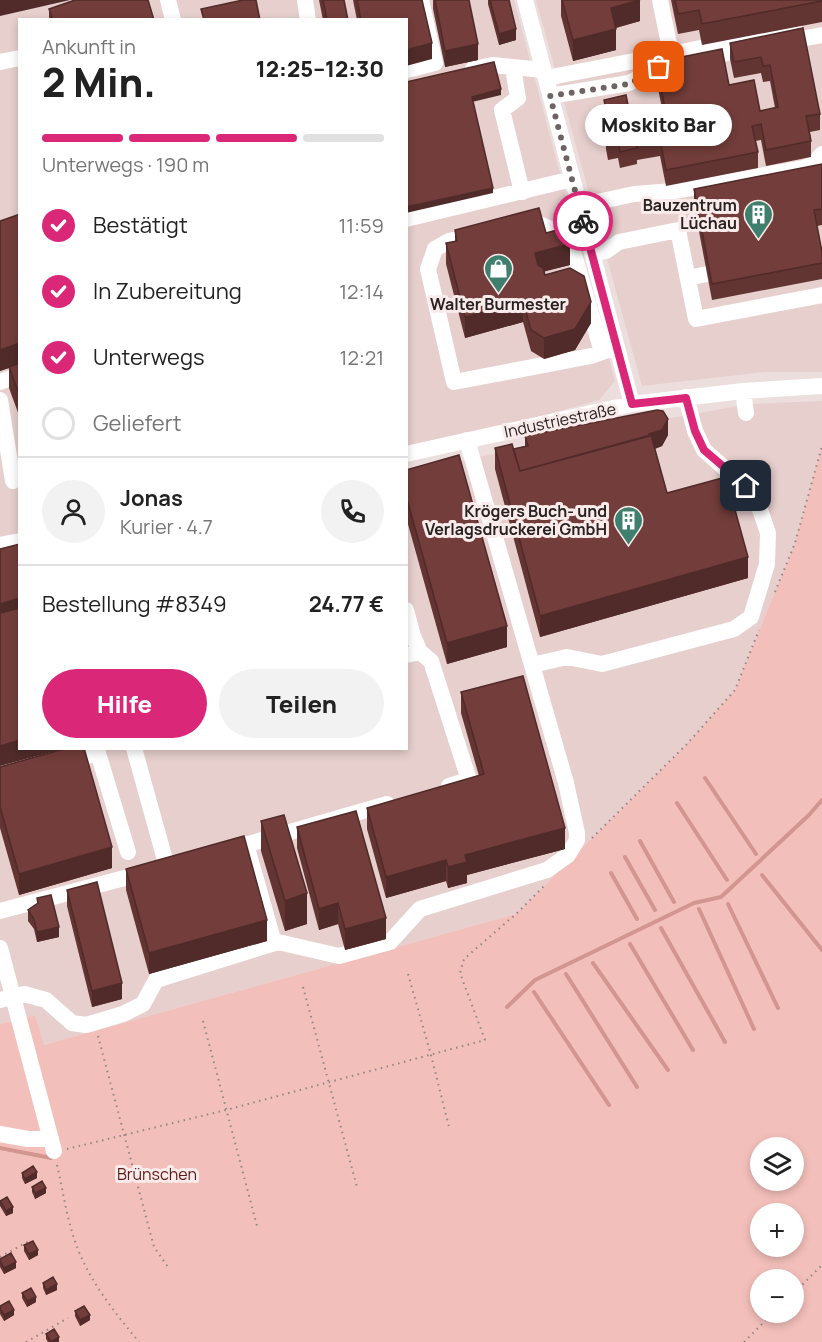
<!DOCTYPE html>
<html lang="de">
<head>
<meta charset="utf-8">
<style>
	body { margin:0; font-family:Manrope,sans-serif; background:#f2f2f2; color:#222; height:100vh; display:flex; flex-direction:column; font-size:22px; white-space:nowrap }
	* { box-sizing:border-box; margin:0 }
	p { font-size:20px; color:#767676 }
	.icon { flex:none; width:33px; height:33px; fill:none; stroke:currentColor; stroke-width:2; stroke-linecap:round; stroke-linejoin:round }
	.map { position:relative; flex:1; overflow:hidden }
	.sheet { position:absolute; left:18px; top:18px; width:390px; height:732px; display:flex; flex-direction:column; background:#fff; border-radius:0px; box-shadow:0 3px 9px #0003 }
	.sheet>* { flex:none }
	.fabs { position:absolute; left:750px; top:1137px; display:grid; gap:12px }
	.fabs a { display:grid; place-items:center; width:54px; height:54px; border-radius:50%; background:#fff; box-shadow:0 3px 9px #0003; font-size:30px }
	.pin { position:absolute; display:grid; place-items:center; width:51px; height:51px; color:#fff; margin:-26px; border-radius:12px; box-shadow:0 3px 9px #0006 }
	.courier { position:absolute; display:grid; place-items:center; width:60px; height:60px; margin:-30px; border:4px solid #db2777; border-radius:50%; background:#fff; color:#222; box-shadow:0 2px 8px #0007 }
	.bubble { position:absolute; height:42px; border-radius:21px; background:#fff; box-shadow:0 3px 9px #0003; font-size:20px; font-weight:800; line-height:42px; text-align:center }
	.overview em { font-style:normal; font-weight:800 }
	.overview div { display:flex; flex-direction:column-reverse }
	.overview { display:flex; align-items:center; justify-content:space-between; height:102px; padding:0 24px }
	h1 { font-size:39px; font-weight:800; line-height:45px }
	.bar { display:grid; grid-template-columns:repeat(4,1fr); gap:9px 6px; align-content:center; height:72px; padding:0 24px }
	.bar i { height:8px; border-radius:4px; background:#e0e0e0 }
	.bar .current { background:#db2777 }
	.bar p { grid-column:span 4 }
	.line { display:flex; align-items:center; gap:15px; padding:0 24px; border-top:2px solid #e0e0e0 }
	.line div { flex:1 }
	.round { display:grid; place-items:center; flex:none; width:63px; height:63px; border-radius:32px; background:#f2f2f2 }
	ol { padding:0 24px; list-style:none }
	li { display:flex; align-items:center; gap:18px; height:66px }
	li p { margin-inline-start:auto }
	li .icon { padding:6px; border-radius:50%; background:#db2777; color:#fff; stroke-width:4 }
	li:last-child { color:#767676 }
	li i { width:33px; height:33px; border:3px solid #e0e0e0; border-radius:50% }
	.action { display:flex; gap:12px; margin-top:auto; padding:12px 24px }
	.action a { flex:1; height:69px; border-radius:36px; background:#db2777; color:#fff; font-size:24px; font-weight:800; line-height:69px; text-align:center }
	.action a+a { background:#f2f2f2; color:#222 }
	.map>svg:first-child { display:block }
</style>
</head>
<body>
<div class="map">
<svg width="822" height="1342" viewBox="0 0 822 1342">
	<rect width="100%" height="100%" fill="#ecdedc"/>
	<path fill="#e6cfcd" d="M0,0H514L615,381L599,400L407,454L406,20H20V748H406L407,473L583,434L749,404L822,401V446L795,543L735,690L686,745L516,914L44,1045L35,1015L0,1024Z
		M536,0H822V372H765L642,386Z"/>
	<path fill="#f3bfba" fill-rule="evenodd" d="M822,446V1342H0V1024L35,1015L44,1045L516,914L686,745L735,690L795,543ZM760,1148H794V1180H760ZM760,1214H794V1246H760ZM760,1280H794V1312H760Z"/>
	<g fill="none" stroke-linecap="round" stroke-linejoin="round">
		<path stroke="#d29590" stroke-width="4" d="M705,778L756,854
			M677,803L727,880
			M640,841L674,902
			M625,857L655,910
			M611,873L637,919
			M762,875L822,950
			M728,904L778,1008
			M699,909L754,1029
			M661,928L725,1042
			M630,944L693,1050
			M593,963L668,1070
			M566,974L637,1087
			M534,992L609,1105
			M507,1007L535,980L694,903L721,897L809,815L822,800
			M0,1148L51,1158"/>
		<path stroke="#908685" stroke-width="2" stroke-dasharray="1.5 4.5" stroke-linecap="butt" d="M775,592L795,543L822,446
			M592,838L686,745L735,690L759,630
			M408,974L431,1055L449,1127
			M303,987L357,1187
			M203,1021L257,1226
			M98,1036L154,1247L168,1267
			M67,1149L226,1110L485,1040L460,973L464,959L516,914L544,886
			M57,1165C62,1186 65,1208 71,1228C82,1272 111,1308 139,1342
			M0,1257L31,1240
			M794,1293L822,1265
			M26,1342L68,1318
			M744,1342L774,1312"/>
		<path stroke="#fff" stroke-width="16" d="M168,0L173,20
			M305,0L308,20
			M525,0L632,404
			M660,0L671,54
			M783,42L822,35
			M701,58L752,48
			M0,62L20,58
			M513,68L518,98L502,110L522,192
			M473,69L493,65L543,70
			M407,70L435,63L421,0
			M546,78L795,30
			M550,96L629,83L659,67L676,63
			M579,206L634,194L674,191L804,168L814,163L822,154
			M406,219L572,179
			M522,225L535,222L553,230L573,251L602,352
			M476,235L449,241L435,249L428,269L454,382L591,356L616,347
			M592,254L606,251L619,242L678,230L696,319L822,295
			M688,278L707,274
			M0,382L20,375
			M743,391L746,413
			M0,400L13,481
			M406,454L632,404L743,391L822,386
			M0,545L20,541
			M406,610L413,636L420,652
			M406,655L420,652L431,661L469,780L449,786
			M532,665L567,657L602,664L734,629L751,617L767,564L768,533L755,495L704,450L695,431L686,397
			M134,748L167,867
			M66,762L98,753L128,852
			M246,844L274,943
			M224,851L387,804
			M0,911L147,872
			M0,948L54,1151
			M0,1000L24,994L46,1000L72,1023L86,1025L123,1014L143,1004L156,980L278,942L339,956L390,942L420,909L547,870L568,855L577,840V833L566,783L467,440
			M0,1134L28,1139H51"/>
	</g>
	<path fill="#623432" d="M319,0H344L348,20H323Z
		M353,0H422L432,59L406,20H357Z
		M433,0H469L478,60L445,67L433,9Z
		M488,0H509L516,40L499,45L488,4Z
		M561,0H640V21L616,28V50L573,61L561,16Z
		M671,0H822V22L702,45L699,30L678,34Z
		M49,9L154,20H49Z
		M803,28L820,114V130L810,132L811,141V157L766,166L761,140L755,141L758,152V168L666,186L660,156L637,160V164L620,168L618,158L608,160L606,149V133H607L604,116V100L634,135L666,129L656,78V62L729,85L760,111L775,108L770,81L763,82L761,73L734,78L730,59V43Z
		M822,164V225L817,226L822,252V279L712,300L694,205V189Z
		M20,214V418L9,388V368L0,371V221Z
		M455,230L546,233L570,265L544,271L545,275L591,323L575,350L544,359L531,351L523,322L465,338L446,264V243L455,241Z
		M668,435L662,446L655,449L667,493L748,578L540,637L495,469V448L513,449L525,446V436Z
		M406,470L507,647L447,664L406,517Z
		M461,692L565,849L467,875V883L448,888L446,881L386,898L367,829V808L479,776L461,713Z
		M0,767L112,868L19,895L0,828Z
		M261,821L307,924L285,931L261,851Z
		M297,827L386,939L345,950L338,924L319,930L297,848Z
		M126,869L267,941L149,974L126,890Z
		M67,890L122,999L92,1007L67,906Z
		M37,898L59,937L37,942L34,929L28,921V910L37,904Z
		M22,1173L37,1178L25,1184L22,1178Z
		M32,1187L46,1193L35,1199L32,1192Z
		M0,1201L13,1213L6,1216L0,1206Z
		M24,1245L38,1255L29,1260L24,1251Z
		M0,1259L16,1268L4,1274L0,1267Z
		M43,1283L57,1290L46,1295L43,1288Z
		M22,1293L36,1302L27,1307L22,1298Z
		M0,1306L14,1315L4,1321L0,1314Z
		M75,1311L90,1320L80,1326L75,1316Z
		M46,1334L59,1342H48L46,1339Z"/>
	<path fill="#502b29" d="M0,0H70L0,16Z
		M640,0V21L611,29V8Z
		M516,29V40L499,45V34Z
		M616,29V50L573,61V40Z
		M432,43V59L406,66V50Z
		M478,44V60L445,67V51Z
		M501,89V95L472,102V97Z
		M493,188V193L406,213V207Z
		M570,244V265L535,274V253Z
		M523,301V322L465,338V317Z
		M591,302V323L575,350L544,359V338Z
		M20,343V364L0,371V350Z
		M668,419V435L662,446L651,450L649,434Z
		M748,557V578L540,637V616Z
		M20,598V629L0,634V604Z
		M507,626V647L447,664V643Z
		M20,740V748H59V750L0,766V746Z
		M565,828V849L467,875V883L448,888V867L465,855Z
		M112,847V868L19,895V874Z
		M446,860V881L386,898V877Z
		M307,893V924L285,931V901Z
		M338,903V924L319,930V909Z
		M386,918V939L345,950V929Z
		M267,920V941L149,974V953Z
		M59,927V937L37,942V932Z
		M122,983V999L92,1007V991Z
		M37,1172V1178L25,1184V1179Z
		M46,1188V1193L35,1199V1193Z
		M13,1207V1213L6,1216V1211Z
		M38,1250V1255L29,1260V1254Z
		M16,1262V1268L4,1274V1268Z
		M57,1284V1290L46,1295V1290Z
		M36,1297V1302L27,1307V1301Z
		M14,1310V1315L4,1321V1315Z
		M90,1315V1320L80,1326V1320Z
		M59,1337V1342H51Z"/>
	<path fill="#723d3a" stroke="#502b29" stroke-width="1.5" d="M75,0H148L154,20H53L49,9Z
		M243,0H256L260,20H204L201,9Z
		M323,0H344L348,20H327Z
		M357,0H422L432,43L406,50V20H361Z
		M435,0H469L478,44L445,51Z
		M490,0H509L516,29L499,34Z
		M562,0H640L611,8L616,29L573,40Z
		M675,0H822V1L702,24L699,10L678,14Z
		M803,28L820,114L806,116L811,141L766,150L761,124L752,126L758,152L666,170L660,140L636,144L637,148L620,152L618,142L608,144L606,133L611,132L604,100L626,95L634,135L669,129L656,62L722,49L729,85L754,80L760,111L778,107L770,65L763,66L761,57L734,62L730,43Z
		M494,62L501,89L472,97L493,188L406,207V82Z
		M822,164V209L814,210L822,252V263L712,284L694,189Z
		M539,208L546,233L565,228L570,244L535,253L538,265L543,268L545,275L570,268L584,276L591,302L575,329L544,338L531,330L523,301L465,317L446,243L457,241L455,230Z
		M20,214V343L0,350V221Z
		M20,363V397L9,367Z
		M657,410L663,411L668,419L662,430L649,434L650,436L520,471L513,449L528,446L525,436Z
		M651,435L667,493L726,477L748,557L540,616L495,448L512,444L520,471Z
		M459,455L507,626L447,643L406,496V470Z
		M20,544V598L0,604V549Z
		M20,608V740L0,746V613Z
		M523,676L565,828L465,855L467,862L448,867L446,860L386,877L367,808L484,774L461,692Z
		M67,748H84L112,847L19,874L0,807V767Z
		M356,811L386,918L345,929L338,903L319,909L297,827Z
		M284,815L307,893L285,901L261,821Z
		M244,836L267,920L149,953L126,869Z
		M97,882L122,983L92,991L67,890Z
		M51,895L59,927L37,932L34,919L28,910L38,903L37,898Z
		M33,1166L37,1172L25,1179L22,1173Z
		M42,1181L46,1188L35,1193L32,1187Z
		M7,1197L13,1207L6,1211L0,1201Z
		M33,1241L38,1250L29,1254L24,1245Z
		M11,1253L16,1262L4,1268L0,1261V1259Z
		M53,1277L57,1284L46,1290L43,1283Z
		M31,1288L36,1297L27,1301L22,1293Z
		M9,1301L14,1310L4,1315L0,1308V1306Z
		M84,1306L90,1315L80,1320L75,1311Z
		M54,1329L59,1337L51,1342L46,1334Z"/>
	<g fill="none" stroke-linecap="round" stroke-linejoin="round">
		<path stroke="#6d6463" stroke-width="6" stroke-dasharray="0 10.8" d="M583,221L550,96L629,84L659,67"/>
		<path stroke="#db2777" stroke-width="8" d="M583,221L632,404L686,398L695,431L704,450L746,486"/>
	</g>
	<defs>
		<symbol id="building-pin" viewBox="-11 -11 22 30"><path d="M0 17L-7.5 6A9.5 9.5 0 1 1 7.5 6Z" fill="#3e7f6e" stroke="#f9ebea"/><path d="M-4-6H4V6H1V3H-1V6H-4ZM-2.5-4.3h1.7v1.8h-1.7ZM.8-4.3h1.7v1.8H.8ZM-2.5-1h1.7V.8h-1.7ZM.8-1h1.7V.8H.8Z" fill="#fff"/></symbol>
		<symbol id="shop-pin" viewBox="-11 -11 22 30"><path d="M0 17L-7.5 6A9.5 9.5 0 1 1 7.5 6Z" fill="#3e7f6e" stroke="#f9ebea"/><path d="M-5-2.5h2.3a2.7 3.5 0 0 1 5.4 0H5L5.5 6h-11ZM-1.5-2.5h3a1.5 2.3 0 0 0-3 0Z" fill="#fff"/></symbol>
	</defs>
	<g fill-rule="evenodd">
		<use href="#building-pin" x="742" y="198" width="33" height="45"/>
		<use href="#shop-pin" x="482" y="252" width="33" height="45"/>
		<use href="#building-pin" x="612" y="504" width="33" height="45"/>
	</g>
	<g text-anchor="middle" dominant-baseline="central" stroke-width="6" stroke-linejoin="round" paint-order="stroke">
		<g font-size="16" font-weight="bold" fill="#282322" stroke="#f9ebea" text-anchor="end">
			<text x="737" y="205">Bauzentrum<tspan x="737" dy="18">Lüchau</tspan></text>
			<text x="498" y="304" text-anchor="middle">Walter Burmester</text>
			<text x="607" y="511">Krögers Buch- und<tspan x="607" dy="18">Verlagsdruckerei GmbH</tspan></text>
		</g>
		<g font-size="16" fill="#282322" stroke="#f9ebea">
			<text transform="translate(560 420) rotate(-12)">Industriestraße</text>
		</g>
		<g font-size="16" fill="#601819" stroke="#f9ebea">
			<text x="157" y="1174">Brünschen</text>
		</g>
	</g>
</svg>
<div class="fabs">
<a><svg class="icon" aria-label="layers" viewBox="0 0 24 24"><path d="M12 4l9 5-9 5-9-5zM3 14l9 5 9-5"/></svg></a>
<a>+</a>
<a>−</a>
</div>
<div class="pin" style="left:659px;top:67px;background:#ea580c"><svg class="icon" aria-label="bag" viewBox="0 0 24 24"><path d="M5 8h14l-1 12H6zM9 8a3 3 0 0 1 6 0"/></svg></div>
<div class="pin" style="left:746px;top:486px;background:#1f2937"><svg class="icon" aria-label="home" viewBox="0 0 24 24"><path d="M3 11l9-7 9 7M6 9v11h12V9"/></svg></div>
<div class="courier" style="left:583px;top:221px"><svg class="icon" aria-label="bike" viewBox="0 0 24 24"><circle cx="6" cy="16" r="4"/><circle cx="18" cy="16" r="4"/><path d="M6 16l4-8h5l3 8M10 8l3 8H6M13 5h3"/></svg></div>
<div class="bubble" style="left:585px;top:104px;width:147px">Moskito Bar</div>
<section class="sheet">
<div class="overview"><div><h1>2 Min.</h1><p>Ankunft in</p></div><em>12:25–12:30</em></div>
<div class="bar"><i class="current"></i><i class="current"></i><i class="current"></i><i></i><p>Unterwegs · 190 m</p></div>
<ol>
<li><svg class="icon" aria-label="check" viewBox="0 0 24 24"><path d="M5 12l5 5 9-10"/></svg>Bestätigt<p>11:59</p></li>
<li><svg class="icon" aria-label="check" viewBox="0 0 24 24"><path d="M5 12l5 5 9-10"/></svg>In Zubereitung<p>12:14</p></li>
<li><svg class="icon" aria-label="check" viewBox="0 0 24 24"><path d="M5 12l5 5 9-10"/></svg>Unterwegs<p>12:21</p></li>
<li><i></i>Geliefert</li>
</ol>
<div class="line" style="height:108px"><a class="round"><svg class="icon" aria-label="person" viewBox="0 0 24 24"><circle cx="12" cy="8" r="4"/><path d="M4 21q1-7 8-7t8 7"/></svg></a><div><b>Jonas</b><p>Kurier · 4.7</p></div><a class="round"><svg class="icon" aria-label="phone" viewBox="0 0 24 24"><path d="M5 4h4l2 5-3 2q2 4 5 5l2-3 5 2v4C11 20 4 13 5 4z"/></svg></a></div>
<div class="line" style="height:78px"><div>Bestellung #8349</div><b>24.77 €</b></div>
<div class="action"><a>Hilfe</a><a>Teilen</a></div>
</section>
</div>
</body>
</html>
